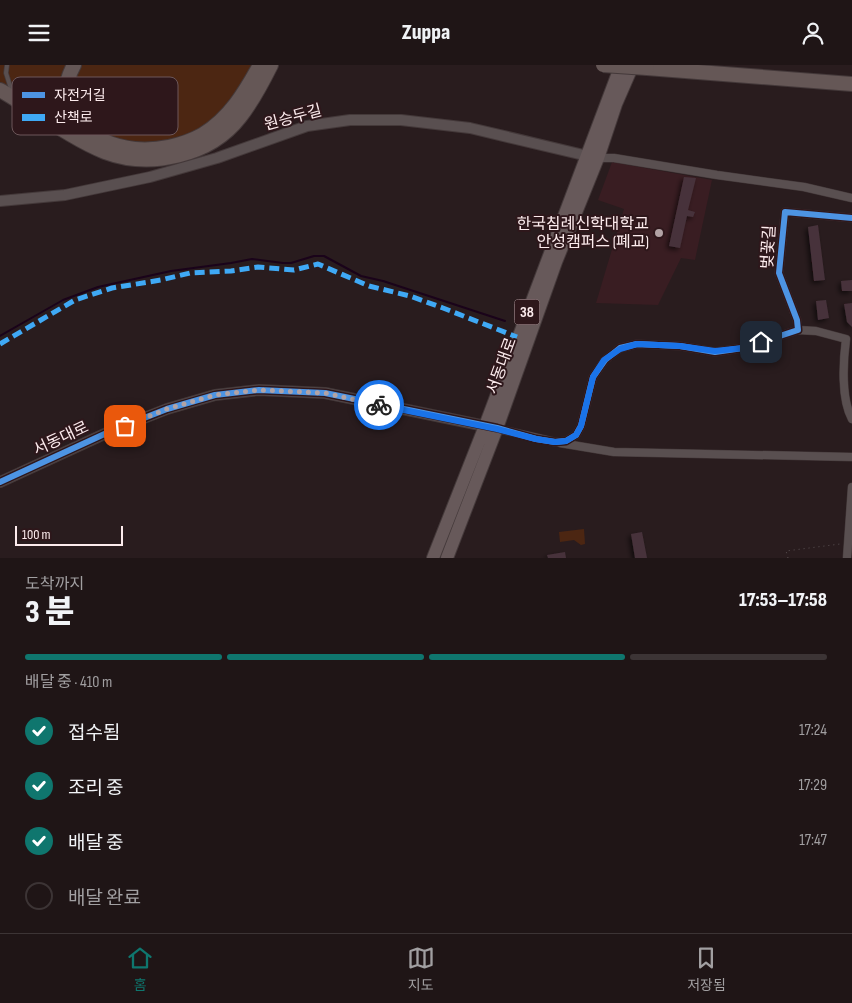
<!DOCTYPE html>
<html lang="ko">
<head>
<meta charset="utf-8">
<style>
	body { margin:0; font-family:"Sofia Sans Condensed","Noto Sans KR",sans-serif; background:#2c2223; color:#f1f3f6; height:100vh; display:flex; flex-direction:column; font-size:19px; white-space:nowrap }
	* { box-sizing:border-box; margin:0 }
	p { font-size:16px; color:#a19fa1 }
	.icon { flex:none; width:28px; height:28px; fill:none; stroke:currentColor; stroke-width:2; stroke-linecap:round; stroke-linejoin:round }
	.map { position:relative; height:493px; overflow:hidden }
	.sheet { display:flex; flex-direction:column; background:#1f1516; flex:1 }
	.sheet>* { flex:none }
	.scale { position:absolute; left:15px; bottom:12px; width:108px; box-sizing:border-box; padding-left:5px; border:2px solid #fcebed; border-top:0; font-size:14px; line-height:18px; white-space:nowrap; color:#fcebed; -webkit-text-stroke:4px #2e171b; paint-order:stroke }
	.pin { position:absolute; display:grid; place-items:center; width:42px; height:42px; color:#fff; margin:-21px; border-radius:10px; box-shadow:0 2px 8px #0006 }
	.courier { position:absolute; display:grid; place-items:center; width:50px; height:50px; margin:-25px; border:4px solid #1a73e8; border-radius:50%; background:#fff; color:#222; box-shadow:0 1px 6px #0007 }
	.summary em { font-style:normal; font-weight:800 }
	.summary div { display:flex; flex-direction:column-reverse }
	.summary { display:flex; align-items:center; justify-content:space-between; height:85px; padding:0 25px }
	h1 { font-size:32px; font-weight:800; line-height:38px }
	.bar { display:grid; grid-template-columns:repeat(4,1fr); gap:8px 5px; align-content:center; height:60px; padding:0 25px }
	.bar i { height:6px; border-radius:4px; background:#3c3435 }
	.bar .selected { background:#0f766e }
	.bar p { grid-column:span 4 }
	ol { padding:0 25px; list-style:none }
	li { display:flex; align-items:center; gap:15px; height:55px }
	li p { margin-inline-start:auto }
	li .icon { padding:5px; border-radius:50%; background:#0f766e; color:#fff; stroke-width:4 }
	li:last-child { color:#a19fa1 }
	li i { width:28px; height:28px; border:2px solid #3c3435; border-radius:50% }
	header { display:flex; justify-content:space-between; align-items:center; height:65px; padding:0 25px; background:#1f1516; font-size:22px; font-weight:800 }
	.tabs { display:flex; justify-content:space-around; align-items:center; height:70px; border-top:1px solid #3c3435; background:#1f1516; font-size:14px; color:#a19fa1 }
	.tabs a { display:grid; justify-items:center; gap:2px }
	.tabs .selected { color:#0f766e }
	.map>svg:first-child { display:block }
</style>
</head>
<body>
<header><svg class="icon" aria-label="menu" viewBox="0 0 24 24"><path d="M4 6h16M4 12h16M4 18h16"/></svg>Zuppa<svg class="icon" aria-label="person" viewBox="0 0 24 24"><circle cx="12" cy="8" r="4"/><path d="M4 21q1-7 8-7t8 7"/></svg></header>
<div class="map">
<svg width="852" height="493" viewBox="0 0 852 493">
	<defs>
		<filter id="shadow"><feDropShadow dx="-2.5" dy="2.5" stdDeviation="2.5" flood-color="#0009"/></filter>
	</defs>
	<rect width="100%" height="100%" fill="#291c1e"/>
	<path fill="#391d22" d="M612,97L712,115L695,195L681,193L658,240L596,238L624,144L598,135Z"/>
	<path fill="#4c2612" d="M0,0H67C57,27 59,38 74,62L72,64L0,17Z
		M79,0H254L245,17L214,56L186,72L146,80L117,76L93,65L73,42V12Z
		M584,464L585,479L581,480L574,475L560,477L559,467Z"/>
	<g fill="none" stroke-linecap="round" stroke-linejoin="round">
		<path stroke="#1a031a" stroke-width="2" d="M0,271L63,235L98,222L171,206L231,198L252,194L283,198H291L314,191H324L361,211L383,216L505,256"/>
	</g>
	<path fill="#47323b" filter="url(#shadow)" d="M684,112L696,113L688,145L695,147L693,152L687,151L680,183L669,181Z
		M818,160L825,215L814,216L808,162Z
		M852,215V226H842L841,216Z
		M826,235L829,253L818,255L816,236Z
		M852,238V262L847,257L844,239Z
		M642,467L647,493H635L631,469Z
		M565,487L566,493H548L547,490Z"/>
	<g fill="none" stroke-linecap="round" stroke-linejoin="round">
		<defs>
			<path id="service" d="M7,0L6,8L12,27"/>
			<path id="minor" d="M598,93H614L717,110L804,122L852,133
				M798,265L816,266L846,274C843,297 841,334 852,354
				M494,363L555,377L566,376L576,370L581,361L593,312L605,295L620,283L637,279L680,281L715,287L743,283L798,265L797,255L779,208L785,147L852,153
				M560,378L614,387L852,392
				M847,493L852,422"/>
			<path id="tertiary" d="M0,136L65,130L150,112L217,93L307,61L350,55H401L470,63L592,92
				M0,417L111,366L167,344L215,330L259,325L325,328L485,361"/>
			<path id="primary" d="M433,493L485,361L621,0
				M447,493L497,363L556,197L598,93L616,39L633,0"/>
			<path id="motorway" d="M74,0C48,48 90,79 135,84C157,86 182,81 202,70C230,53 245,27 260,0
				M647,3L852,19
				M0,25C33,44 70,73 105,87C150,104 210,91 240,52C252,37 262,18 271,0"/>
		</defs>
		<use href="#service" stroke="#44393a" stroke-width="5.5"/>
		<use href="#minor" stroke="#44393a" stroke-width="9"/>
		<use href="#tertiary" stroke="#44393a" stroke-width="12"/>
		<use href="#primary" stroke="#44393a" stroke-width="14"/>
		<use href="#motorway" stroke="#44393a" stroke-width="16"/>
		<path stroke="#5b5254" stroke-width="1" stroke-dasharray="1 4" stroke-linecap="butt" d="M788,493L786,486L840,479"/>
		<use href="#service" stroke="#594f50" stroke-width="4"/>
		<use href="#minor" stroke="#594f50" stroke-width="8"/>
		<use href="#tertiary" stroke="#594f50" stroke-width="10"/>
		<use href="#primary" stroke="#67595a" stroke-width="12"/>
		<use href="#motorway" stroke="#655756" stroke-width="14"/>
		<defs>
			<path id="motorway-bridge" d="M603,0L647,3"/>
		</defs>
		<use href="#motorway-bridge" stroke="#44393a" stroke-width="16" stroke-linecap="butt"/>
		<use href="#motorway-bridge" stroke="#655756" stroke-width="14"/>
		<path stroke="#3fa9f5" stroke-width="5" stroke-dasharray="10 5" stroke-linecap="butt" d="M0,279L75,235L112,223L161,215L190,208L231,206L258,202L294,205L318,199L369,221L410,231L443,243L517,272"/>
		<defs>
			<path id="cycleway" d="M0,417L111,366L167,344L215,330L259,325L325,328L497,363L536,374L555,377L566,376L576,370L581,361L593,312L605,295L620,283L637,279L680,281L715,287L743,283L798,265L797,255L779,208L785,147L852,153"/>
		</defs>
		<use href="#cycleway" stroke="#2e171b" stroke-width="9"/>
		<use href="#cycleway" stroke="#4d94e3" stroke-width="6"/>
	</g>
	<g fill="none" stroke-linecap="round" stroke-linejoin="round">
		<path stroke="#b2a3a5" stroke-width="5" stroke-dasharray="0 9" d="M125,361L167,344L215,330L259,325L325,328L379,340"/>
		<path stroke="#1a73e8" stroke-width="6" d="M379,340L497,364L536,374L555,377L566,376L576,370L581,361L593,312L604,295L620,284L637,279L680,281L715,286L743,283L761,277"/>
	</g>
	<circle fill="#b2a3a5" stroke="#2e171b" stroke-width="2" cx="659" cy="168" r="5"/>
	<g text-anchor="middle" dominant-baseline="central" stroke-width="4" stroke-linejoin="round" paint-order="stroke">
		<rect fill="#2e171b" stroke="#beabae" stroke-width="1" x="514.5" y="234.5" width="25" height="25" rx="4"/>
		<g font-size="15" font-weight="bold" fill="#fcebed">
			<text x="527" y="247">38</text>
		</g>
		<g font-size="16" fill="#fcebed" stroke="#2e171b">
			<text transform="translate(293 53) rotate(-15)">원승두길</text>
			<text transform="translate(769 182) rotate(-87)">벚꽃길</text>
			<text transform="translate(502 301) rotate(-70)">서동대로</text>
			<text transform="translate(61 374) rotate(-25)">서동대로</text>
		</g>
		<g font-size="16" fill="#fcebed" stroke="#2e171b" text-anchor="end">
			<text x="649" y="159">한국침례신학대학교<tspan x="649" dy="18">안성캠퍼스 (폐교)</tspan></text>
		</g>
	</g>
	<rect x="12" y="12" width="166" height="58" rx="8" fill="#2e171b" stroke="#6c575a" stroke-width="1"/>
	<rect x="22" y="27" width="23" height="6" fill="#4d94e3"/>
	<rect x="22" y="49" width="23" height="7" fill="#3fa9f5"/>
	<g font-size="14" fill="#fcebed">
		<text x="54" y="35">자전거길</text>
		<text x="54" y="57">산책로</text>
	</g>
</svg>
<div class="scale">100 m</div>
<div class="pin" style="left:125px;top:361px;background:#ea580c"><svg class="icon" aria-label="bag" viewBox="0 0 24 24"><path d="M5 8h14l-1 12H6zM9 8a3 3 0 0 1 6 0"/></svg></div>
<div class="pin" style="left:761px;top:277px;background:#1f2937"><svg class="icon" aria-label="home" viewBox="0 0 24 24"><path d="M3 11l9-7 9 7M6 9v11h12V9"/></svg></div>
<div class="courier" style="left:379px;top:340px"><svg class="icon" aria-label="bike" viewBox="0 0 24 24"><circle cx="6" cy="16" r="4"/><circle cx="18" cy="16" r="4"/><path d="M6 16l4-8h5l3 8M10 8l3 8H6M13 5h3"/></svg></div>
</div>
<section class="sheet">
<div class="summary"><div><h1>3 분</h1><p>도착까지</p></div><em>17:53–17:58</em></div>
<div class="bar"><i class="selected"></i><i class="selected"></i><i class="selected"></i><i></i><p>배달 중 · 410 m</p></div>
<ol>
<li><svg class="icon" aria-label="check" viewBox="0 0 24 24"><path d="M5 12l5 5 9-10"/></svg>접수됨<p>17:24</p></li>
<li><svg class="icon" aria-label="check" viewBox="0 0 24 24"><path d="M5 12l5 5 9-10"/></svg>조리 중<p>17:29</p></li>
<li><svg class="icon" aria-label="check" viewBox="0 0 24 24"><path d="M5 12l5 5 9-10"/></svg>배달 중<p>17:47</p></li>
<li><i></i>배달 완료</li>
</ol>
</section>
<nav class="tabs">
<a class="selected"><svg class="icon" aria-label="home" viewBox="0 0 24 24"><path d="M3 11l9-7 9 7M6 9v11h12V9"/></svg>홈</a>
<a><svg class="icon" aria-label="map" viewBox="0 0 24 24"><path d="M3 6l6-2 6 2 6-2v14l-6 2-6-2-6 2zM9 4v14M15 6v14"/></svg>지도</a>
<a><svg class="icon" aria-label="saved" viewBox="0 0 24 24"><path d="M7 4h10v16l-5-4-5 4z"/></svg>저장됨</a>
</nav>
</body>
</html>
